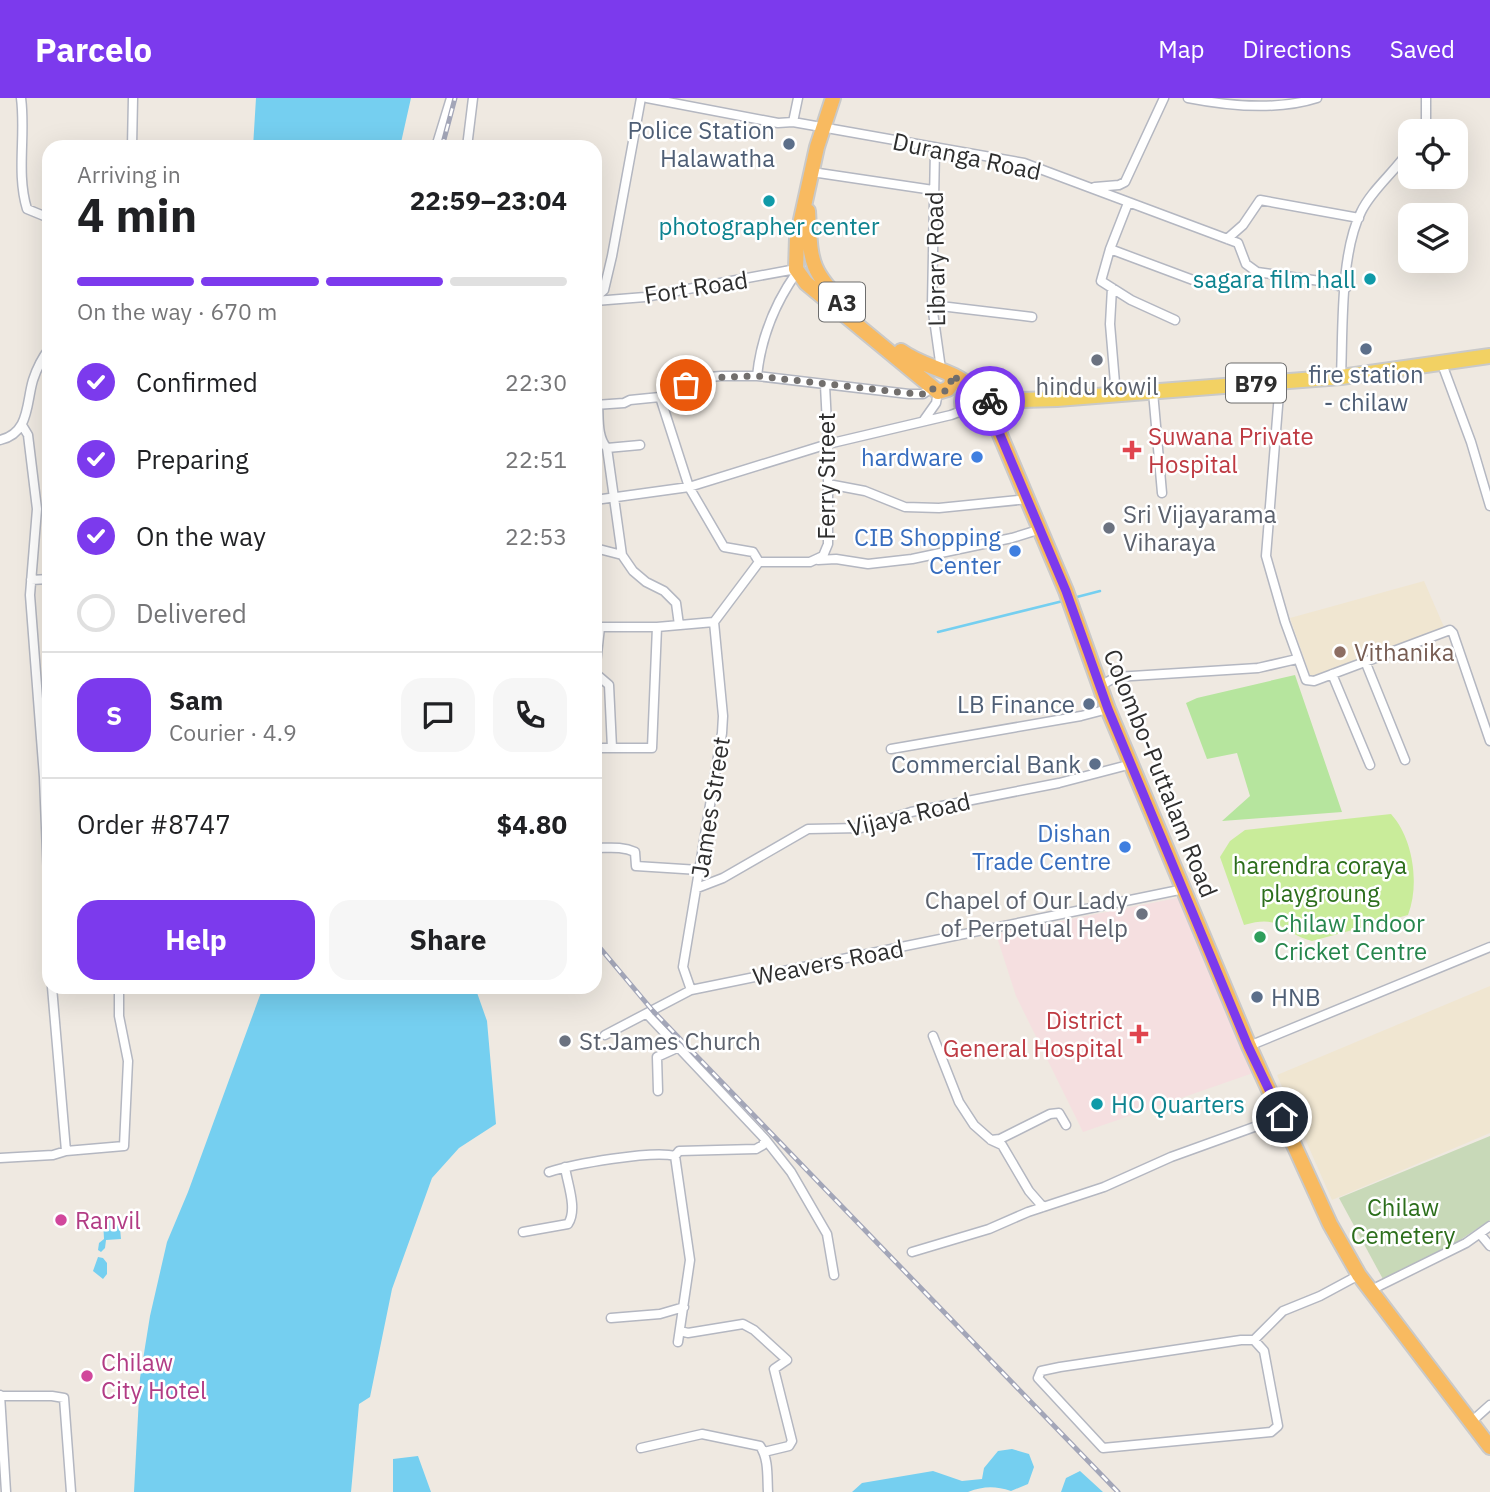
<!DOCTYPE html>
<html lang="en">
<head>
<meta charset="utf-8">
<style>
	body { margin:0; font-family:"IBM Plex Sans",sans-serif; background:#f6f6f6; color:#202124; height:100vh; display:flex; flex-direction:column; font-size:26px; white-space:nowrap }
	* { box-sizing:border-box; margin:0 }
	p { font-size:23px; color:#757577 }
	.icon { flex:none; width:38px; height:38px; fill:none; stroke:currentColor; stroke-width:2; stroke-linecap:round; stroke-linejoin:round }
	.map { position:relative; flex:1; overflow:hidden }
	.panel { position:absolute; left:42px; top:42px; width:560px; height:854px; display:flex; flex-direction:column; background:#fff; border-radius:21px; box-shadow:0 7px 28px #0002 }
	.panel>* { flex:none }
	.tools { position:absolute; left:1398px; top:21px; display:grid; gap:14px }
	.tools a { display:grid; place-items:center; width:70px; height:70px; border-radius:14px; background:#fff; box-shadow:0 7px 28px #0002; font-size:35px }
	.pin { position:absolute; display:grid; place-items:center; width:60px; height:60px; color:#fff; margin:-30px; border:4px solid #fff; border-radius:50%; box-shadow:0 2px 7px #0007 }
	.courier { position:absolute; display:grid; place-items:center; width:70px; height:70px; margin:-35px; border:5px solid #7c3aed; border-radius:50%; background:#fff; color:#222; box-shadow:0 2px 9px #0007 }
	.summary em { font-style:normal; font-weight:700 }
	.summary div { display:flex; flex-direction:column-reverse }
	.summary { display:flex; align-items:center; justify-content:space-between; height:119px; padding:0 35px }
	h1 { font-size:46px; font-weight:700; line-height:52px }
	.bar { display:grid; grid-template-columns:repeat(4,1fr); gap:10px 7px; align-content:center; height:84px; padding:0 35px }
	.bar i { height:9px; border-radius:5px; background:#e0e0e0 }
	.bar .current { background:#7c3aed }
	.bar p { grid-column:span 4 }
	.line { display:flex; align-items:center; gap:18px; padding:0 35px; border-top:2px solid #e0e0e0 }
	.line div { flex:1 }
	.round { display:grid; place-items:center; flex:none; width:74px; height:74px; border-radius:21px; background:#f6f6f6 }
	ol { padding:0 35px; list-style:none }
	li { display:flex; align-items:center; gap:21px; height:77px }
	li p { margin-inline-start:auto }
	li .icon { padding:7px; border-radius:50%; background:#7c3aed; color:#fff; stroke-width:4 }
	li:last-child { color:#757577 }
	li i { width:38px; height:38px; border:4px solid #e0e0e0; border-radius:50% }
	.button { display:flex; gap:14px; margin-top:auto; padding:14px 35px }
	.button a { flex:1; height:80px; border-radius:21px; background:#7c3aed; color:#fff; font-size:28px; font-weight:700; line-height:80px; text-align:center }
	.button a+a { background:#f6f6f6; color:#202124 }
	header { display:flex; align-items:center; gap:42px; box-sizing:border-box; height:98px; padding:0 35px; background:#7c3aed; color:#fff }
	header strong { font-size:33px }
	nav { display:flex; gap:38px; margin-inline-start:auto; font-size:24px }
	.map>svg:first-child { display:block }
</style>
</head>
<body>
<header>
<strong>Parcelo</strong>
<nav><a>Map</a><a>Directions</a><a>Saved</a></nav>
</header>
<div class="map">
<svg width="1490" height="1394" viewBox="0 0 1490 1394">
	<rect width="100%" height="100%" fill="#efe9e1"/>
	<path fill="#f0e6d1" d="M1424,483L1444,529L1311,580L1290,520Z
		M1490,888V1035L1332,1102L1277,977Z"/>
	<path fill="#f5dfe0" d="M1187,798L1259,973L1083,1034L1016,898L996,836Z"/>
	<path fill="#b6e59e" d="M1295,577L1342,714L1222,723L1250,698L1237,655L1207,661L1186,605L1197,600Z"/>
	<path fill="#c8d9b8" d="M1490,1038V1122L1451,1148L1384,1183L1339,1100Z"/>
	<path fill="#c9ec9a" d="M1391,716C1413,740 1420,786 1408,817L1312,843C1279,834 1282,816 1244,827L1220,759L1230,743L1245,732Z"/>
	<path fill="#75cff0" d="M256,0H411L400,49H253Z
		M263,889H475L487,923L496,1026L459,1050L432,1080L392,1191L370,1299L359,1306L351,1394H134L140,1280L150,1218L167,1144L188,1094Z
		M119,1119L121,1141L106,1142L105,1150L101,1154L98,1152L99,1145L104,1141L103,1121Z
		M98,1159L103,1160L107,1165V1176L103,1181L93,1173Z
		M1012,1351L1029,1356L1034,1369L1028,1386L1011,1393C995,1388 984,1388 968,1394H852L862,1385L933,1373L962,1383L982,1381L984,1370L998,1353Z
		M418,1358L431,1394H393V1361Z
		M1080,1373L1103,1394H1061L1066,1380Z"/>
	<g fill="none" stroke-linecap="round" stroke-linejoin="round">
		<path stroke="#75cff0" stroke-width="2.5" d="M1073,500L1100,493
			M938,534L1063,503"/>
		<defs>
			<path id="minor" d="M21,0C26,37 16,75 27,111L49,120
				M647,0L778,25L793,24L1024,65L1238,145L1246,166L1257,174L1320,183L1346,190
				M1188,0C1229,8 1277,13 1317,0
				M793,24L798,0
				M1420,33L1426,22V0
				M132,49L133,0
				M436,49L451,0
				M467,49L473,0
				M935,51L932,207L941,271
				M812,74L933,92
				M1095,89L1119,87L1125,84L1164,0
				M1128,105L1110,151L1101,183L1131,202L1175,222
				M1227,141L1243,127L1260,102L1359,120
				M1110,151L1201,185
				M1112,190L1110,226L1116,297
				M595,200L604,192L612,158L641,0
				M595,203L645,199L796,171
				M932,207L1032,219
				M1442,266L1471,344L1490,408
				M757,278C761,239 775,205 797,174
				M1341,279C1343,232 1340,156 1361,114C1372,91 1396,73 1410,51
				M1280,283L1266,458L1285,524L1306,582L1314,583L1450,532L1453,535L1490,643
				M1153,294L1162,395
				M660,299L689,389L724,449L753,454L759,464
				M598,306C599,321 597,339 607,350L622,457L633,473L646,484L664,493L676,505L679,527
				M595,307L624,305L630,302L660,299L698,280L721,278H757L909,296H923L931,290
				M924,322L936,305L938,294
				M22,327L28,337L37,411L30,497L44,679L49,806
				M0,342C30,335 26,305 33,282C37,270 42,260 49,251
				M607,350L640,347
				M828,386L865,393L905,409L939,410L1029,401
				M595,402L689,389L828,346L951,317L964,312
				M595,450L622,457
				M818,462L836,461L868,466L912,461L1012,440L1041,431
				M31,482L49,481
				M595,529H657L714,524L759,464H810L823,458L828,446V346L825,287
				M1365,563L1405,662
				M595,575L609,587L612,650
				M595,575L600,529
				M1332,576L1370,667
				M1100,588L1116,579L1258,570L1297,561
				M595,650H652L657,529
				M891,651L1081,618L1108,611
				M595,750C609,750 622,748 635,754L636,768L699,772
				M697,790L723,780L808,731L861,730L911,714L1059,685L1132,666
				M691,892L683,869L722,635L723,618L714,524
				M647,916L765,1041L763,1047L756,1051L679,1053L675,1058L690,1162L678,1244
				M605,937L691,892L1184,791
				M933,938L959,1004L974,1027L991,1042L1002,1047L1029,1093L1043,1109
				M1249,948L1490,849
				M658,993L657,959L679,949
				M765,1041L791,1074L827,1136L834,1177
				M991,1042L1000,1041L1050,1016L1059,1015L1066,1027
				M66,1053L124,1048L128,963L119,918V889
				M0,1060L53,1057L66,1053L52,889
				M549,1074C573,1066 653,1052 675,1058
				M523,1134L568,1126C578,1111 567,1085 565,1069
				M1480,1136L1490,1148
				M912,1154L989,1131L1028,1114L1104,1089L1171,1059L1282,1019
				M1371,1192L1466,1145L1490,1128
				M611,1220L660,1216L684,1209
				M680,1233L688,1235L743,1226L754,1232L787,1262L774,1271L792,1343L789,1348L764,1354
				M1241,1242H1254L1264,1253L1278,1328L1271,1334L1103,1350L1038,1280L1041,1273L1060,1269Z
				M1254,1242L1283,1213L1320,1198L1359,1177
				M0,1297L6,1394
				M0,1298H52L64,1300L71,1394
				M1471,1324L1490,1307
				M641,1350L702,1336L760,1348C769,1361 767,1379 768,1394"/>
			<path id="primary" d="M983,291L1021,302L1057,301L1341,279L1490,258
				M990,308H1006L1021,302"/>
			<path id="trunk" d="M833,0L817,49L797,140L796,171L806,185L938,294L948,291L952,285L951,277
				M808,113C811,162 808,171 845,207
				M901,253C924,270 952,271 972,290
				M962 304a14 14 0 1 1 28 0a14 14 0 1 1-28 0Z
				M987,313L993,320L1066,493L1108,611L1249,948L1330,1126L1359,1177L1490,1349"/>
		</defs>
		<use href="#minor" stroke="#b4b7c1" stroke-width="11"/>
		<use href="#primary" stroke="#c9c9c9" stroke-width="18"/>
		<use href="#trunk" stroke="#c9c9c9" stroke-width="18"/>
		<use href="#minor" stroke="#fff" stroke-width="8"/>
		<use href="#primary" stroke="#f2d163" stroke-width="14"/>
		<use href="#trunk" stroke="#f8ba60" stroke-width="14"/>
		<defs>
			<path id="rail" d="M442,49L455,0
				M595,844L653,913L1118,1394"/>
		</defs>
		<use href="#rail" stroke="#a3a6b8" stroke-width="5"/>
		<use href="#rail" stroke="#fff" stroke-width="2.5" stroke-dasharray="8" stroke-linecap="butt"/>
	</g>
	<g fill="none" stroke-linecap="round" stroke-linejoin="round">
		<path stroke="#726f6d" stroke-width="7" stroke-dasharray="0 12.6" d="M686,287L698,280L757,278L916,296H923L931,290C938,294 945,296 951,288V277L972,290L984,291L990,303"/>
		<path stroke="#7c3aed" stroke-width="9" d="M990,303L987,313L993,320L1066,493L1108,611L1248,948L1282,1019"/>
	</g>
	<g fill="#5c6f8a" stroke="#fff" stroke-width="2.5">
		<circle cx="789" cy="46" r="7"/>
		<circle cx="1366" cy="251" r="7"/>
		<circle cx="1089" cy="606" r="7"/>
		<circle cx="1095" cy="666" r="7"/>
		<circle cx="1257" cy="899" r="7"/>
	</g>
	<g fill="#0f9aa8" stroke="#fff" stroke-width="2.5">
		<circle cx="769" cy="103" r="7"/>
		<circle cx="1370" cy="181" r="7"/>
		<circle cx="1097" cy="1006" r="7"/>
	</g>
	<g fill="#6b7280" stroke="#fff" stroke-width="2.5">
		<circle cx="1097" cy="262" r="7"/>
		<circle cx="1109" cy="430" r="7"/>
		<circle cx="1142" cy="816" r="7"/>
		<circle cx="565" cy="943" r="7"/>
	</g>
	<g fill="#e0444e" stroke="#fff" stroke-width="2.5">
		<path d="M1128.5 341.5h7v7h7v7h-7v7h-7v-7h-7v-7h7z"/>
		<path d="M1135.5 925.5h7v7h7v7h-7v7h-7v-7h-7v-7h7z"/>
	</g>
	<g fill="#3f7fe0" stroke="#fff" stroke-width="2.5">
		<circle cx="977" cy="359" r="7"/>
		<circle cx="1015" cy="453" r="7"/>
		<circle cx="1125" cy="749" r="7"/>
	</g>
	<circle fill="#8d6e63" stroke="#fff" stroke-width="2.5" cx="1340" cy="554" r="7"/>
	<circle fill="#2e9e5b" stroke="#fff" stroke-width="2.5" cx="1260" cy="839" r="7"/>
	<g fill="#d1479c" stroke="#fff" stroke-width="2.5">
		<circle cx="61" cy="1122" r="7"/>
		<circle cx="87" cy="1278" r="7"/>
	</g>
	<g text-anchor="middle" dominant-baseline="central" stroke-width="5" stroke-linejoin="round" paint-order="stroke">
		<g fill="#fff" stroke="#6d6d6d" stroke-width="2">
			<rect x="819" y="184.5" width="46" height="39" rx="5"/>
			<rect x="1226" y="265.5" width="60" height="39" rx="5"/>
		</g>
		<g font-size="23" font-weight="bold" fill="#2e2e2e">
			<text x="842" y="204">A3</text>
			<text x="1256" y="285">B79</text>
		</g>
		<g font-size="24" fill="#4e5e75" stroke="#fff" text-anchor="end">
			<text x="775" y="32">Police Station<tspan x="775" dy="28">Halawatha</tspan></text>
			<text x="1366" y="276" text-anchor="middle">fire station<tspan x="1366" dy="28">- chilaw</tspan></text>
			<text x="1075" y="606">LB Finance</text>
			<text x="1081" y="666">Commercial Bank</text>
			<text x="1271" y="899" text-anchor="start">HNB</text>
		</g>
		<g font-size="24" fill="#2e2e2e" stroke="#fff">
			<text transform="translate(967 58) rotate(12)">Duranga Road</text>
			<text transform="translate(935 161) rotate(-91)">Library Road</text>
			<text transform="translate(696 189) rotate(-9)">Fort Road</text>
			<text transform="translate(826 378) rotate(-90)">Ferry Street</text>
			<text transform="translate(1161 675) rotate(68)">Colombo-Puttalam Road</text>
			<text transform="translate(710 709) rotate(-81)">James Street</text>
			<text transform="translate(909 716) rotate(-13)">Vijaya Road</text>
			<text transform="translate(828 864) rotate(-11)">Weavers Road</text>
		</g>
		<g font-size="24" fill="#0d838f" stroke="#fff">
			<text x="769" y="128">photographer center</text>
			<text x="1356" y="181" text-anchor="end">sagara film hall</text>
			<text x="1111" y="1006" text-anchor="start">HO Quarters</text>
		</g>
		<g font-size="24" fill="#5b616d" stroke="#fff" text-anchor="start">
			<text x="1097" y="288" text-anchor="middle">hindu kowil</text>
			<text x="1123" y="416">Sri Vijayarama<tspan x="1123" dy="28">Viharaya</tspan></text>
			<text x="1128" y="802" text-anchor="end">Chapel of Our Lady<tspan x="1128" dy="28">of Perpetual Help</tspan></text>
			<text x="579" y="943">St.James Church</text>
		</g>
		<g font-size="24" fill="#be3a42" stroke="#fff" text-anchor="start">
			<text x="1148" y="338">Suwana Private<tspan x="1148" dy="28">Hospital</tspan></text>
			<text x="1123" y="922" text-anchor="end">District<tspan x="1123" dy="28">General Hospital</tspan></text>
		</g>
		<g font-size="24" fill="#366cbe" stroke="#fff" text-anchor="end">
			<text x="963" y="359">hardware</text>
			<text x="1001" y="439">CIB Shopping<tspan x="1001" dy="28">Center</tspan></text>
			<text x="1111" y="735">Dishan<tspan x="1111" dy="28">Trade Centre</tspan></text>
		</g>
		<g font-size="24" fill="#785e54" stroke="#fff" text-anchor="start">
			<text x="1354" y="554">Vithanika</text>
		</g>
		<g font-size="24" fill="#2c6e1b" stroke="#fff">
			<text x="1320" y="767">harendra coraya<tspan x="1320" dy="28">playgroung</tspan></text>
			<text x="1403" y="1109">Chilaw<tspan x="1403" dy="28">Cemetery</tspan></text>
		</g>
		<g font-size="24" fill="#27864d" stroke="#fff" text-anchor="start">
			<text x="1274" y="825">Chilaw Indoor<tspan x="1274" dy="28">Cricket Centre</tspan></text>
		</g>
		<g font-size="24" fill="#b23c85" stroke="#fff" text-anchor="start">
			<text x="75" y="1122">Ranvil</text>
			<text x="101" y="1264">Chilaw<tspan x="101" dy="28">City Hotel</tspan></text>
		</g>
	</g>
</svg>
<div class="tools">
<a><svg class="icon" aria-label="locate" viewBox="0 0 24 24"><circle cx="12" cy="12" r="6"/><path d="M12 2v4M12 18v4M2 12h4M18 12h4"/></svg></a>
<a><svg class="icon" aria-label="layers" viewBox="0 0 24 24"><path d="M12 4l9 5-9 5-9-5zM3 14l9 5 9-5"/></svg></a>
</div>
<div class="pin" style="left:686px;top:287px;background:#ea580c"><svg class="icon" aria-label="bag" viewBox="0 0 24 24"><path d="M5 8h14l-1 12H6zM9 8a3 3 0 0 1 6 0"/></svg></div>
<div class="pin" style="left:1282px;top:1019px;background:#1f2937"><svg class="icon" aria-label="home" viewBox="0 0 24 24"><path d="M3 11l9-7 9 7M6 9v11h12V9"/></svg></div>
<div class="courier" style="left:990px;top:303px"><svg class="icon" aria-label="bike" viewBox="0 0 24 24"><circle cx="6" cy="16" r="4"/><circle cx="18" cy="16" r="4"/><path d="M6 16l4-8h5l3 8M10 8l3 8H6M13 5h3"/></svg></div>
<section class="panel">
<div class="summary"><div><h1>4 min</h1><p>Arriving in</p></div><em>22:59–23:04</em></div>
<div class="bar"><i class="current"></i><i class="current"></i><i class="current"></i><i></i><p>On the way · 670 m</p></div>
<ol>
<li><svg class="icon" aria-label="check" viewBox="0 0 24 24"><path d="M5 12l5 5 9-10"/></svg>Confirmed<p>22:30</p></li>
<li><svg class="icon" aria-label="check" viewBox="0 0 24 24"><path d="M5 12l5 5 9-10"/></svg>Preparing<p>22:51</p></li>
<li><svg class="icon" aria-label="check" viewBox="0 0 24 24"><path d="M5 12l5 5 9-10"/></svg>On the way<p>22:53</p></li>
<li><i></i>Delivered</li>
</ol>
<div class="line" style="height:126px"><b class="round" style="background:#7c3aed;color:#fff">S</b><div><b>Sam</b><p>Courier · 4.9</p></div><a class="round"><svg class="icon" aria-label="chat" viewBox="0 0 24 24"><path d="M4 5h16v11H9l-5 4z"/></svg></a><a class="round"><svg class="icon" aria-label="phone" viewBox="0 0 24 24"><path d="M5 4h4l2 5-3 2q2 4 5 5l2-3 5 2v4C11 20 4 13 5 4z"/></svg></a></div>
<div class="line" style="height:91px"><div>Order #8747</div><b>$4.80</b></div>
<div class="button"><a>Help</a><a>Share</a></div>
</section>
</div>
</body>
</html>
